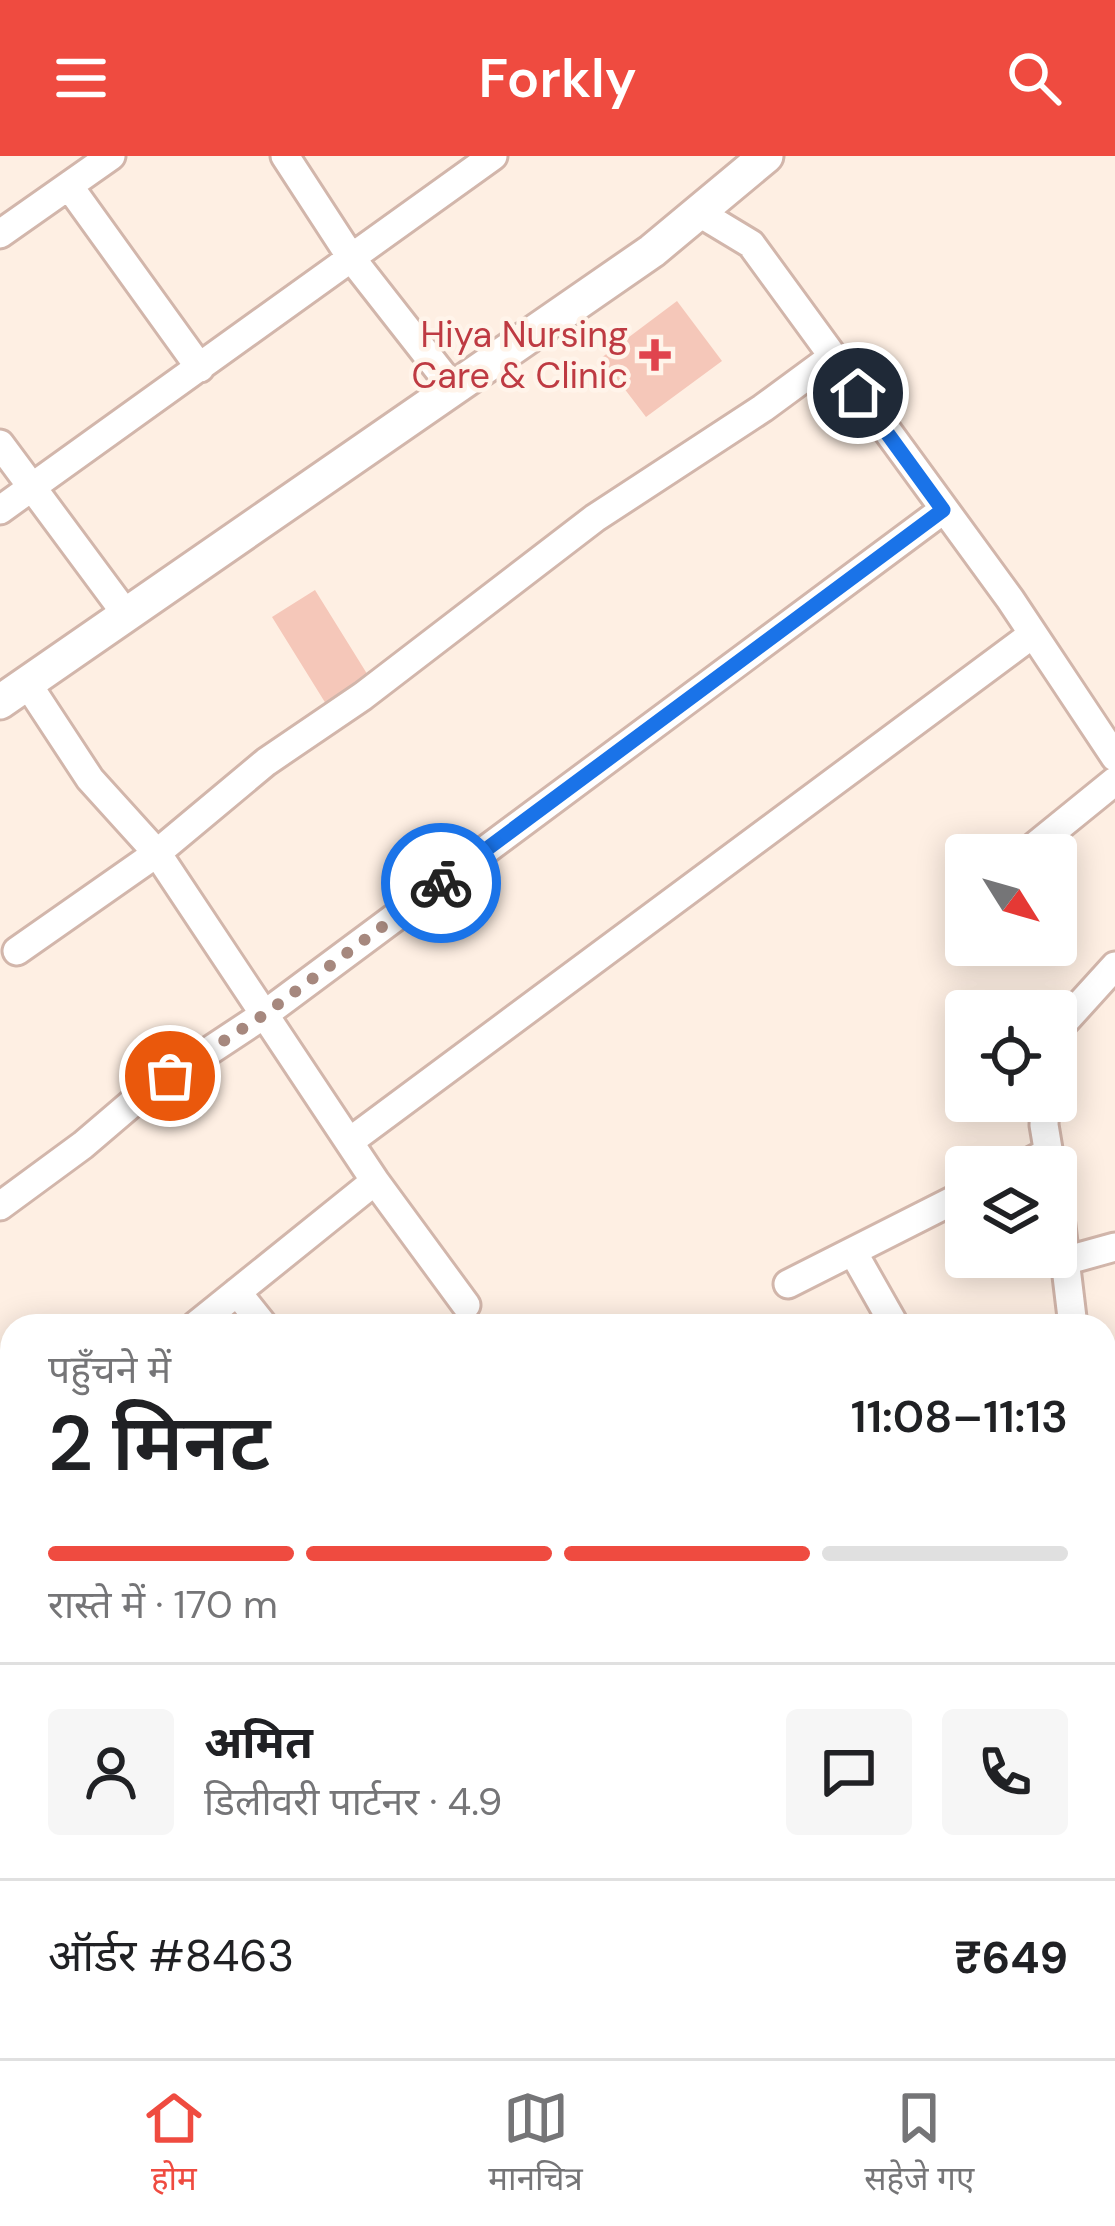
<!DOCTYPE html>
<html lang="hi">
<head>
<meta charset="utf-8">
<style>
	body { margin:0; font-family:"DM Sans","Noto Sans Devanagari",sans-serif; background:#f6f6f6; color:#202124; height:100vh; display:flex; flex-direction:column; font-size:45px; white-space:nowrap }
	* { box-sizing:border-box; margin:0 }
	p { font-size:39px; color:#757577 }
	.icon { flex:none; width:66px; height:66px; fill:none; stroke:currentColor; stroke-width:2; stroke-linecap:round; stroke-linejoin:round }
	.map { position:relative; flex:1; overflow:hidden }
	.side { position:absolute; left:0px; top:1158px; width:1116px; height:744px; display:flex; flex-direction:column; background:#fff; border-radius:36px 36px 0 0; box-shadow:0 6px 30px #0003 }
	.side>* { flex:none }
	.needle { width:78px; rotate:127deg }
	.tools { position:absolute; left:945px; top:678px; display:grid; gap:24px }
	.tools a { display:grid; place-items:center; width:132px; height:132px; border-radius:12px; background:#fff; box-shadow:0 6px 30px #0003; font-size:60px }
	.pin { position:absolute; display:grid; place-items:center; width:102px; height:102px; color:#fff; margin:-51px; border:6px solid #fff; border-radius:50%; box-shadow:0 3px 12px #0007 }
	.courier { position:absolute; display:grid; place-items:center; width:120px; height:120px; margin:-60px; border:9px solid #1a73e8; border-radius:50%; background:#fff; color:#222; box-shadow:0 3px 15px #0007 }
	.summary em { font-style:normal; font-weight:600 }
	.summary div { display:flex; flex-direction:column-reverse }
	.summary { display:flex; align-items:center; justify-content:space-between; height:204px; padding:0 48px }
	h1 { font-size:78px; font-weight:600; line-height:90px }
	.bar { display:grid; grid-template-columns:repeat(4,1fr); gap:18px 12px; align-content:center; height:144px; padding:0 48px }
	.bar i { height:15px; border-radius:9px; background:#e0e0e0 }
	.bar .selected { background:#ef4b40 }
	.bar p { grid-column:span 4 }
	.line { display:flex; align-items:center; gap:30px; padding:0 48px; border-top:3px solid #e0e0e0 }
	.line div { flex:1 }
	.round { display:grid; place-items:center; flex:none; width:126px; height:126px; border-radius:12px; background:#f6f6f6 }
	header { display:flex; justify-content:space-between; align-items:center; height:156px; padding:0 48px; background:#ef4b40; color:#fff; font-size:54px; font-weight:600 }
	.tabs { display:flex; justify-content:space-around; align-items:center; height:168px; border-top:3px solid #e0e0e0; background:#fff; font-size:33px; color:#757577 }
	.tabs a { display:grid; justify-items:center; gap:6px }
	.tabs .selected { color:#ef4b40 }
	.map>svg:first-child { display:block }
</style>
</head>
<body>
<header><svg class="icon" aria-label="menu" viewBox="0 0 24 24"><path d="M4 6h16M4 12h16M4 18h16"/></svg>Forkly<svg class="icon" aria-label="search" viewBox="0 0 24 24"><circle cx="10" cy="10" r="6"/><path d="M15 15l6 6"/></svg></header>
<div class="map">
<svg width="1115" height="1902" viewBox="0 0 1115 1902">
	<rect width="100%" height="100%" fill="#feefe3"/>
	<path fill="#f5c7b9" d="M677,145L722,205L646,261L601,202Z
		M315,434L374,529L331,556L272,461Z"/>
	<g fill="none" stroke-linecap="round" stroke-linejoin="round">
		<defs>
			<path id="minor" d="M285,0L352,103L453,232
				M69,30L200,212
				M698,56L751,88L1010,443L1115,601
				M0,78L111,0
				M0,288L126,458
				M0,354L493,0
				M27,527L90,623L157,697L375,1025L466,1149
				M1024,699L1115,625
				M17,795L157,697L266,606L363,540L595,362L763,252L831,202
				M1056,875L1115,810
				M1045,945L1044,969L1051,1011
				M349,986L1033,478
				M1020,1011L1047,997
				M1056,1028L1073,1170
				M0,1050L83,989L138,942L265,858L943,354
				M853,1096L895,1170
				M1068,1104L1115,1091
				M788,1128L966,1038
				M237,1136L264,1170
				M195,1170L375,1025
				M1104,1328L1115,1354
				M504,1890L513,1902"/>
			<path id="tertiary" d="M0,546L652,95L766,0"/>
		</defs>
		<use href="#minor" stroke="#d2b6ab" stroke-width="33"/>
		<use href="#tertiary" stroke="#d2b6ab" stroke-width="39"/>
		<use href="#minor" stroke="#fff" stroke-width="27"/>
		<use href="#tertiary" stroke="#fff" stroke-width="33"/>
	</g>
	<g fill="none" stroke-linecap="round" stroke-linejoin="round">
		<path stroke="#a6887e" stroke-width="12" stroke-dasharray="0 21.6" d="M170,920L265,858L441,727"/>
		<path stroke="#1a73e8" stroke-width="15" d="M441,727L943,354L858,237"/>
	</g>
	<path fill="#e0444e" stroke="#fff4ea" stroke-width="4.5" d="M649 181h12v12h12v12h-12v12h-12v-12h-12v-12h12z"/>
	<g text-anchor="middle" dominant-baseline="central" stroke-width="9" stroke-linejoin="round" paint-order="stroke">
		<g font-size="36" fill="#be3a42" stroke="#fff4ea" text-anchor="end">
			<text x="628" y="178">Hiya Nursing<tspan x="628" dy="41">Care &amp; Clinic</tspan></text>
		</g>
	</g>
</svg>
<div class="tools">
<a><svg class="needle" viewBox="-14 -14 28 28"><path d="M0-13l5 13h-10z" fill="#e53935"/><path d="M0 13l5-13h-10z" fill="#757577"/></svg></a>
<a><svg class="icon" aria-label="locate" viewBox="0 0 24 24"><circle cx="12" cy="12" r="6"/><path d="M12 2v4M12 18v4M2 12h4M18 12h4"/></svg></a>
<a><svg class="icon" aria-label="layers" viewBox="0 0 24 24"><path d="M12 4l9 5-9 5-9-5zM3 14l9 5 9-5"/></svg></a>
</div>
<div class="pin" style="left:170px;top:920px;background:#ea580c"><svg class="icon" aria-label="bag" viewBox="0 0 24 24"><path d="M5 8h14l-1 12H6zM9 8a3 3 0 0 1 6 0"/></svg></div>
<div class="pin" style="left:858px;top:237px;background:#1f2937"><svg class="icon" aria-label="home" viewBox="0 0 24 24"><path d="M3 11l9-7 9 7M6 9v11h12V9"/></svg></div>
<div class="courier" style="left:441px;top:727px"><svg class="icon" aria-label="bike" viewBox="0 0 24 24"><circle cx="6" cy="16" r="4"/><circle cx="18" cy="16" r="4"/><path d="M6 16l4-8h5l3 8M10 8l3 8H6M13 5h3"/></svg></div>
<section class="side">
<div class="summary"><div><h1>2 मिनट</h1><p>पहुँचने में</p></div><em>11:08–11:13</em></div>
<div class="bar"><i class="selected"></i><i class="selected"></i><i class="selected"></i><i></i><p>रास्ते में · 170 m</p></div>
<div class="line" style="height:216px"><a class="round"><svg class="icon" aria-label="person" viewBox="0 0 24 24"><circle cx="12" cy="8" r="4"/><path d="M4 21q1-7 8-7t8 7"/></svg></a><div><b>अमित</b><p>डिलीवरी पार्टनर · 4.9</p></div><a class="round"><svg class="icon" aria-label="chat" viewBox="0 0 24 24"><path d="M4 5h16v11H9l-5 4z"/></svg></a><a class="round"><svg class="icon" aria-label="phone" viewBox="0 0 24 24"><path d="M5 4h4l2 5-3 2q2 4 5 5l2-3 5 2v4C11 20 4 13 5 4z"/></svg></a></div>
<div class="line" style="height:156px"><div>ऑर्डर #8463</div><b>₹649</b></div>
</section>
</div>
<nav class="tabs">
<a class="selected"><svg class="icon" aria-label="home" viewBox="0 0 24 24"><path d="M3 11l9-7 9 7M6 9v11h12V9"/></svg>होम</a>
<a><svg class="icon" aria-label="map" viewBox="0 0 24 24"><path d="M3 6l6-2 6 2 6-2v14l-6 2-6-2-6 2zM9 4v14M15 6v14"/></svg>मानचित्र</a>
<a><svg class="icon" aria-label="saved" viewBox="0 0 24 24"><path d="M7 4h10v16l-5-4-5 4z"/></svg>सहेजे गए</a>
</nav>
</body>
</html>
